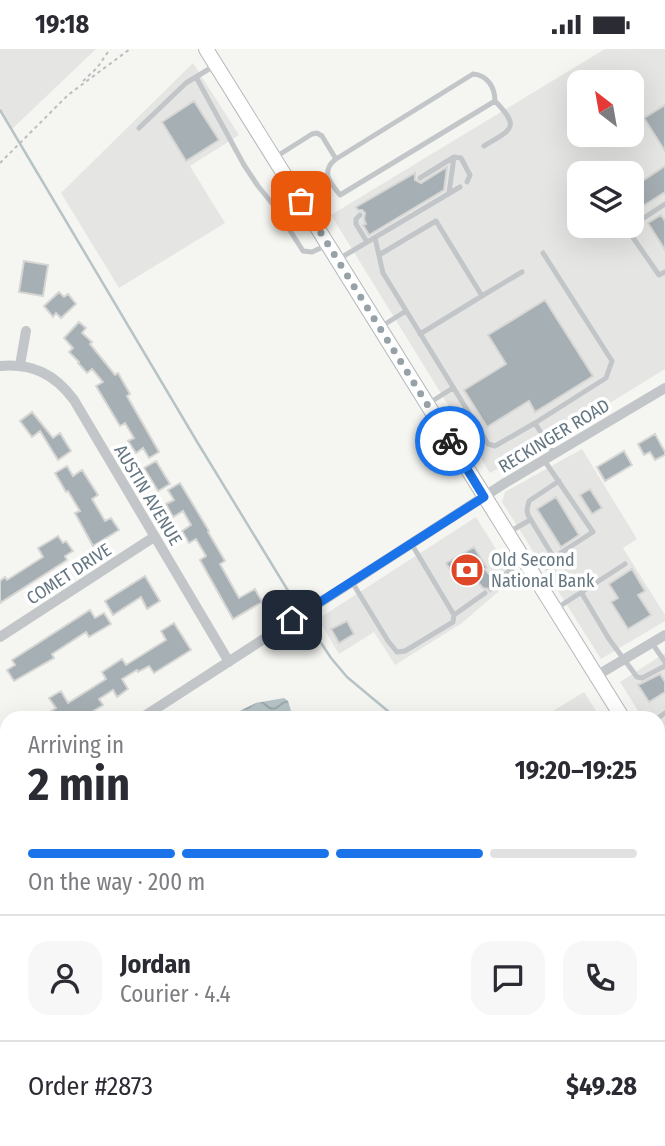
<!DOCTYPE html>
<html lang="en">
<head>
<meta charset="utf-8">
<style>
	body { margin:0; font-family:"Fira Sans Condensed",sans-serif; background:#f7f7f7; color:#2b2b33; height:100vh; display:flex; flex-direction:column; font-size:26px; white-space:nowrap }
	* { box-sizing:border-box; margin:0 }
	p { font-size:23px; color:#7c7c81 }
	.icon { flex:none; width:38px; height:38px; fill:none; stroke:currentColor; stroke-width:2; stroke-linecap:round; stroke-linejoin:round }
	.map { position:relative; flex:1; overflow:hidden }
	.panel { position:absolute; left:0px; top:662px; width:665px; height:436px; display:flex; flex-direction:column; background:#fff; border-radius:21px 21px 0 0; box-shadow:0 7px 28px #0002 }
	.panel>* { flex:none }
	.needle { width:46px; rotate:329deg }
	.buttons { position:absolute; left:567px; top:21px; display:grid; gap:14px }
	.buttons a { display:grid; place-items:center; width:77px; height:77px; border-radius:14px; background:#fff; box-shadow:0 7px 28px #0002; font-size:35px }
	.pin { position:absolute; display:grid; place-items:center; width:60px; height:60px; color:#fff; margin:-30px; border-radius:14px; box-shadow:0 4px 10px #0006 }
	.courier { position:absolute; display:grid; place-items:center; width:70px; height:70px; margin:-35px; border:5px solid #1a73e8; border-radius:50%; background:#fff; color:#222; box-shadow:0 2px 9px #0007 }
	.headline em { font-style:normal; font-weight:700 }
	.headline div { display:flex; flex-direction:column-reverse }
	.headline { display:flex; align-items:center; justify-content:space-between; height:119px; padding:0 28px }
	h1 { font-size:46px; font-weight:700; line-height:52px }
	.bar { display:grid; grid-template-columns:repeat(4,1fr); gap:10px 7px; align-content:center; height:84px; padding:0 28px }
	.bar i { height:9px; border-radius:5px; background:#e1e1e2 }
	.bar .selected { background:#1a73e8 }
	.bar p { grid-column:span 4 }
	.line { display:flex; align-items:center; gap:18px; padding:0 28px; border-top:2px solid #e1e1e2 }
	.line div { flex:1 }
	.round { display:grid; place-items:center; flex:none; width:74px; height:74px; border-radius:21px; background:#f7f7f7 }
	.status { display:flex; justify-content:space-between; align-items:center; height:49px; padding:0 35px; background:#fff; direction:ltr }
	.status svg { height:19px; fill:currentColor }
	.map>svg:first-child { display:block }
</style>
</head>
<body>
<div class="status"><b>19:18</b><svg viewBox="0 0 49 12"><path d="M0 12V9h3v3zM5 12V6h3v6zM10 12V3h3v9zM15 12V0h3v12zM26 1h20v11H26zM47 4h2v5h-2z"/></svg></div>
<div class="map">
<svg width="665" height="1097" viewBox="0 0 665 1097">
	<defs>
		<pattern id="park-crowns" width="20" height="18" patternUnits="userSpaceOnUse" patternTransform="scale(1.75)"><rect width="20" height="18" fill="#d6dcd2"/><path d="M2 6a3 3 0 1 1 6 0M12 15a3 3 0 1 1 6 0" fill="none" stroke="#b1b7b0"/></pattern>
		<pattern id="water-waves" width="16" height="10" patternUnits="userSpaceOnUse" patternTransform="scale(1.75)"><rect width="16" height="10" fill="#b7c4c7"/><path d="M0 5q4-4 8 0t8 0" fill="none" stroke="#98a4a7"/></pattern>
	</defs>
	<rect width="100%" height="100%" fill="#f5f5f1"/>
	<path fill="#e5e6e4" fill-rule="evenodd" d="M0,0H96L12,80L0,58Z
		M605,0H665V320L553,389L490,424L331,166ZM579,33H632V86H579ZM579,124H632V177H579Z
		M193,14L239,86L190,117L225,174L119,239L61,144Z
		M582,400L637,490L623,499L665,566V572L601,610L502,453L505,443Z
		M476,468L514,529L462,574L395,616L374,583L339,605L318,570Z
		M665,604V690L658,694V668H642L620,633Z
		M584,643L600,668H543Z
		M665,859V1020L658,1024V864Z"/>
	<path fill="url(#park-crowns)" d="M295,1090H427L431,1097H284Z"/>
	<path fill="url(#water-waves)" d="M284,649L288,652L293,668H227L256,654Z"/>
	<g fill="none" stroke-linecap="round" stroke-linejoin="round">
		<path stroke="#b7c4c7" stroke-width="2.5" d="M0,61L196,391L301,563
			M304,568L331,609L347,628L395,668"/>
	</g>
	<path fill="#a6afb3" stroke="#d6d6d4" stroke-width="2" d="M194,52L219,91L186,112L162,73Z
		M665,56V102L644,69Z
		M665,117V143L632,164V123L639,134Z
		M447,118L444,141L369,186L363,176L366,175L364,170L365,164L362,161H358L356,158L415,124V131L421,134Z
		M661,166L665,172V201L648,174Z
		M24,212L48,216L43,247L19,243Z
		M59,243L64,248L68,245L76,255L61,269L56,264L53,268L44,257Z
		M545,251L593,327L535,363L529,352L487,378L464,341L506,315L488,286Z
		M79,273L86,279L82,284L92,293L90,295L115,326L118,324L130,345L127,347L159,403L149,409L143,399L136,404L128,392L134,389L125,374L120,377L96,337L103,333L92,320L87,324L78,314L79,313L69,303L73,299L64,289Z
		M32,363L53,389L60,384L71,402L58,411L40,382L32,388L20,372Z
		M655,385L665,403V406L655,411L650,403L644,406L638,395Z
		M624,402L632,416L605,432L597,418Z
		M156,412L170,435L158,442L144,419Z
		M67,417L73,427L82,421L98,446L92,450L105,472L111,469L119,481L93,497L75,464L80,462L68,442L66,443L55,424Z
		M180,434L209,482L208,483L225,512L220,515L239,549L255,540L262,553L233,570L200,511L206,507L196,490L189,494L182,482L191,476L183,462L173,468L166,455L174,451L168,441Z
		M590,440L602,459L592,465L580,446Z
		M556,448L579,486L561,498L537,460Z
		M58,487L63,494L66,492L73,502L65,507L67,511L0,554V532L5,528L7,531L43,508L38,499Z
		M474,498L487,519L485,520L493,530L492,535L495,539L490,543L488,540L483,539L473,528L459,536L446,514Z
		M632,520L645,542L638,546L651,566L628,580L611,553L618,549L609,535Z
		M145,527L160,552L147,560L141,548L113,566L105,552Z
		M90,561L95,569L104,564L111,575L89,588L86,583L52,605L54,609L14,632L7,621L15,616L12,611Z
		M347,572L354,585L339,594L331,580Z
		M174,574L191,601L154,624L149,617L138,623L137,621L122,630L128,640L117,648L113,641L99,650L103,656L84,668H42L56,659L49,649L61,642L68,654L106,630L102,623L122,610L126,616L166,591L161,582Z
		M660,625L665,633V643L649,653L638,636Z"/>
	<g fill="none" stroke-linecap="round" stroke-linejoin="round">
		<defs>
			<path id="secondary" d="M206,0L622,668
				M658,727L665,739
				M658,832L665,827
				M658,853L665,848
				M244,1097L254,1090
				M273,1097L284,1090"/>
		</defs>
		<use href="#secondary" stroke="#b2b8bb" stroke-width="16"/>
		<path stroke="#bcbec0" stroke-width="2" stroke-dasharray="3.5 3.5" stroke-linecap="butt" d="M83,32L97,19L110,0
			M0,114L68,46L130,0
			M658,816L665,806
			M296,1097L307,1090"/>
		<path stroke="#c2c6c9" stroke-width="5" d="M196,28L244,116L258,137L275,158L303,202L312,203L325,197
			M139,79L186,34L214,17
			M484,97C512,80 521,79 495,52
			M274,109L312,85L317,84L322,87L336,110L473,25C488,26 495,39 495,52L340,146C330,134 320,122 336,110
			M420,129L454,108L461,109L470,126L467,133
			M449,144L454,108
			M665,155L627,180L659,226L665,223
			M360,166L356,170V175L367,193
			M375,189L383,224L488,395L495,397L535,374
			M543,204L612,312L606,329L535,374L554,405
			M379,206L436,172L482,247L522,223
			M337,211L460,138
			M382,277L406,262
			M420,285L482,247
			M429,354L453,339
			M509,483L530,471
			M554,509L528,466L527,461L529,452L559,432
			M534,521L593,483L544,411
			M352,533L388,592L397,603L405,602L453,573L454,566L411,494
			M497,534L510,521L524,512
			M581,543L609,590L637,628L642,629L665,617
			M557,559L625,515
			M454,566L485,544
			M652,594L665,613
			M570,668L575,665L578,668
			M658,669L665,664
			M658,892L665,888
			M658,935L665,947
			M0,1011L7,1007
			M660,1039L665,1047
			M207,1090L211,1097
			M231,1090L235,1097
			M103,1097L113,1090
			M167,1097L175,1090"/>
		<path stroke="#c2c6c9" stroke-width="10" d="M20,316L26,282
			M0,317C32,314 55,325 74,351L229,613
			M0,588L154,488
			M596,627L665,586
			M143,668L505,434L665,339
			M0,760L7,756
			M512,1090L516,1097"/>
		<use href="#secondary" stroke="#fff" stroke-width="14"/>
	</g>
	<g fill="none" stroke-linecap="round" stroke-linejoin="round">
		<path stroke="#97a2a8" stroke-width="7" stroke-dasharray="0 12.6" d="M301,152L450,392"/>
		<path stroke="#1a73e8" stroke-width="9" d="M292,571L484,448L450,392"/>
	</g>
	<defs>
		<symbol id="bank-disc" viewBox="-11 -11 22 22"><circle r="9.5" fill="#de4828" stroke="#fff"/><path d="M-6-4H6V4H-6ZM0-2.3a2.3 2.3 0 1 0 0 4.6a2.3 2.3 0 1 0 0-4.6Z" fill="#fff"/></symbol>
	</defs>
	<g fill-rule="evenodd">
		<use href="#bank-disc" x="448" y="502" width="38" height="38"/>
	</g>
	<g text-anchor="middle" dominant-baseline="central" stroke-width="7" stroke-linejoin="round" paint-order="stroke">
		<g font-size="18" fill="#647681" stroke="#fff">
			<text transform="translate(554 387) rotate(-31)">RECKINGER ROAD</text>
			<text transform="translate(148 446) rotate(59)">AUSTIN AVENUE</text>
			<text transform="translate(69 525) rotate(-33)">COMET DRIVE</text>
		</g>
		<g font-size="18" fill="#647681" stroke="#fff" text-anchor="start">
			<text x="491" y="511">Old Second<tspan x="491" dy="21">National Bank</tspan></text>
		</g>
	</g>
</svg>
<div class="buttons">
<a><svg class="needle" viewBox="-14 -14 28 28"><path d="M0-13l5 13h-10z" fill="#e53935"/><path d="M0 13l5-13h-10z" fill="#7c7c81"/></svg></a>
<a><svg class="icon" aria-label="layers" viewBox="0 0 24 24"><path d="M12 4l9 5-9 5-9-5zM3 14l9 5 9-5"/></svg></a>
</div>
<div class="pin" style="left:301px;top:152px;background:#ea580c"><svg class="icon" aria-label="bag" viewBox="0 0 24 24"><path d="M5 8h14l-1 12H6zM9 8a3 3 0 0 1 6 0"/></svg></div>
<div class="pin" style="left:292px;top:571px;background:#1f2937"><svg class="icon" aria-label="home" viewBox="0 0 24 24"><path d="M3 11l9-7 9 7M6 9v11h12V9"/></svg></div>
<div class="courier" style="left:450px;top:392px"><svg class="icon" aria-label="bike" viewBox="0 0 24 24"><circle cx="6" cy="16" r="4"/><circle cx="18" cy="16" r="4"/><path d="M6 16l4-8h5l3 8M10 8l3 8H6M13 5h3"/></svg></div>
<section class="panel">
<div class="headline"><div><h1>2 min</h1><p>Arriving in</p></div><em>19:20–19:25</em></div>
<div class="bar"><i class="selected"></i><i class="selected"></i><i class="selected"></i><i></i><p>On the way · 200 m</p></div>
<div class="line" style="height:126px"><a class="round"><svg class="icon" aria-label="person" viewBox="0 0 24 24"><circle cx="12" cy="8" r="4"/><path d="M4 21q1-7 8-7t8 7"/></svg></a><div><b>Jordan</b><p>Courier · 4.4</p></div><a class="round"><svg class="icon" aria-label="chat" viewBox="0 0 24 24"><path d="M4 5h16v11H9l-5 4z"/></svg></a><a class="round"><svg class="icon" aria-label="phone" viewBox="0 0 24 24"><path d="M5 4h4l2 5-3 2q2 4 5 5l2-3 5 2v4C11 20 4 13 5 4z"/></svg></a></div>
<div class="line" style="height:91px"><div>Order #2873</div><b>$49.28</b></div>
</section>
</div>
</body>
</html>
